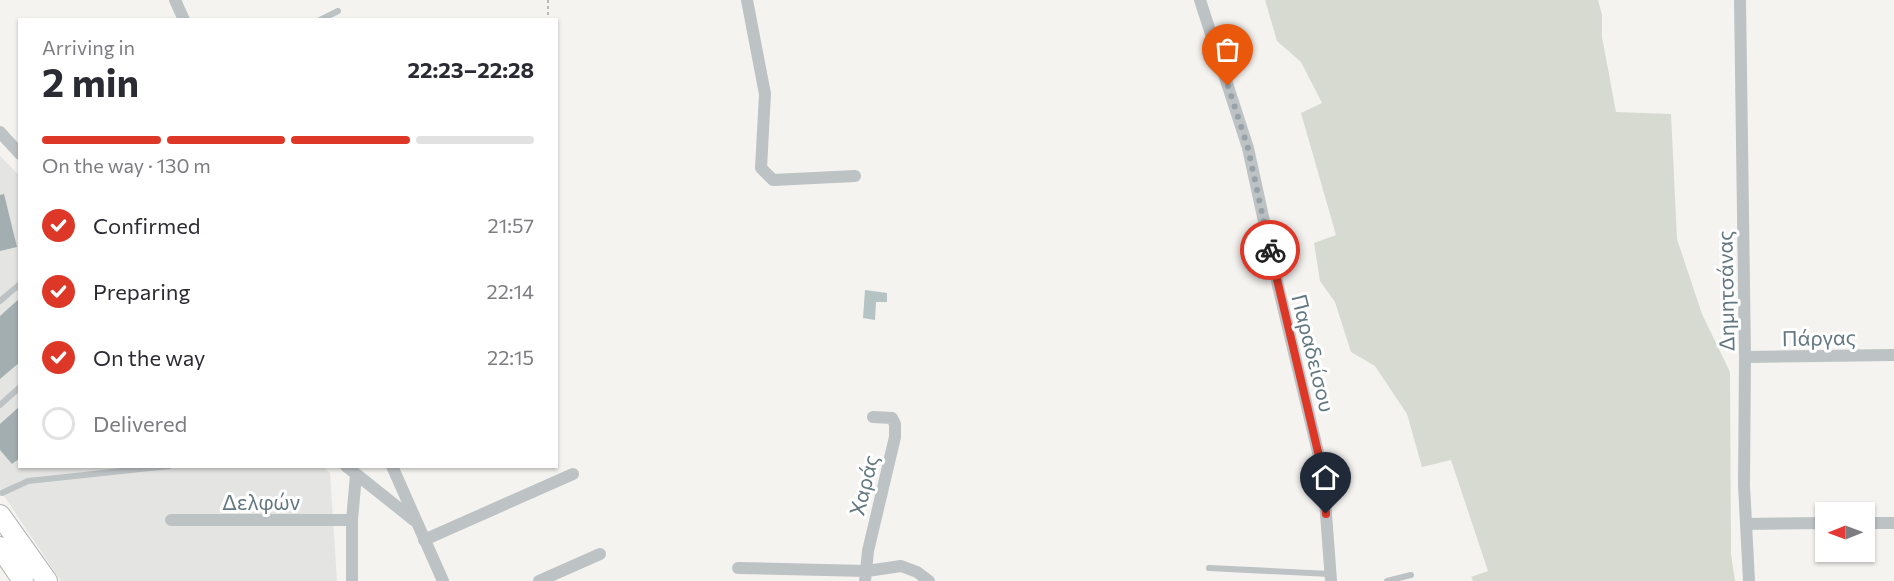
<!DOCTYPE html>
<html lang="en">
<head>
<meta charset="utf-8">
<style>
	body { margin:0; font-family:Commissioner,sans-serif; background:#f7f7f7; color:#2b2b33; height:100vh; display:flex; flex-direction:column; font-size:22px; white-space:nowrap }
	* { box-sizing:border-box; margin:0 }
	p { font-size:20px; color:#7c7c81 }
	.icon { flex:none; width:33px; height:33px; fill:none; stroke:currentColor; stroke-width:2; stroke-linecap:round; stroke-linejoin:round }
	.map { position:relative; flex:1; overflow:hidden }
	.details { position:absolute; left:18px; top:18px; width:540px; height:450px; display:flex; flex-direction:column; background:#fff; border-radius:0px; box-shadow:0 2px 4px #0004 }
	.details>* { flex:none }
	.needle { width:39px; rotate:269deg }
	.tools { position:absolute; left:1815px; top:502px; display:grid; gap:12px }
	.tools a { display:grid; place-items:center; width:60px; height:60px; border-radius:0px; background:#fff; box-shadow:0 2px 4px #0004; font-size:30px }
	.pin { position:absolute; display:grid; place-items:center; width:51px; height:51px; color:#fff; margin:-62px -26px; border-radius:50% 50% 50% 0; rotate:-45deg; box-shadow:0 0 6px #0007 }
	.pin .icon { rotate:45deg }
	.courier { position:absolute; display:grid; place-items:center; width:60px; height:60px; margin:-30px; border:4px solid #dd3827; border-radius:50%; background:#fff; color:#222; box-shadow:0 2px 8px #0007 }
	.headline em { font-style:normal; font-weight:700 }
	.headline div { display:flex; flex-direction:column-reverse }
	.headline { display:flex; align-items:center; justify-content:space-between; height:102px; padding:0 24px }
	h1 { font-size:39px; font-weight:700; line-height:45px }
	.bar { display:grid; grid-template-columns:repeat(4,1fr); gap:9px 6px; align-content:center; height:72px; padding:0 24px }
	.bar i { height:8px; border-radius:4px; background:#e1e1e2 }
	.bar .selected { background:#dd3827 }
	.bar p { grid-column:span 4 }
	ol { padding:0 24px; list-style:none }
	li { display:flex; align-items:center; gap:18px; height:66px }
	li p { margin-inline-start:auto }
	li .icon { padding:6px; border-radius:50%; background:#dd3827; color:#fff; stroke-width:4 }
	li:last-child { color:#7c7c81 }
	li i { width:33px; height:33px; border:3px solid #e1e1e2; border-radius:50% }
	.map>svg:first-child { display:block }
</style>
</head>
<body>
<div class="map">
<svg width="1894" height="581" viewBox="0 0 1894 581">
	<rect width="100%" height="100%" fill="#f4f3f0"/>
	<path fill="#e4e5e3" d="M0,156L19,175L20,466L323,467L330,473L337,581H61L0,490Z"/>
	<path fill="#d6dad1" d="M1265,0H1598L1602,15V37L1616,112L1671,114L1677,239L1702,314L1730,372L1731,554L1735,581H1473L1471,577L1488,571L1451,460L1422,467L1407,414L1375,366L1351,352L1335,302L1320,281L1314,243L1336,235L1301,113L1322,103L1301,62L1277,41Z"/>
	<path fill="#b5c3c5" d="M865,290L887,293V302H876L875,320L863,318Z"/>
	<path fill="#a3aeb1" d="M4,194L17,247L0,251V195Z
		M20,298V362L0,379V316Z
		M20,406V458L12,464L0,450V424Z"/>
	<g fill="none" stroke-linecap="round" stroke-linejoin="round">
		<defs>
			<path id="primary" d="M0,515L47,581
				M0,547L23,581"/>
		</defs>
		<use href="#primary" stroke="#b0b6b8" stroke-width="22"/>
		<path stroke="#b7babc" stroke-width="2" stroke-dasharray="3 3" stroke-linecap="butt" d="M548,15V0"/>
		<path stroke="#bdc2c4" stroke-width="6" d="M320,20L338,11
			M0,301L20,284
			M0,405L20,387
			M2,493L28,481L169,466
			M1209,568L1330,574
			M1387,581L1411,575"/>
		<path stroke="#bdc2c4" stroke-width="12" d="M175,0L184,20
			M747,0L765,94L761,168L773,180L855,176
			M1200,0L1248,148L1279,290L1323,473L1331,581
			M1740,0L1745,357L1744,485L1749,581
			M0,132L20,154
			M1745,357L1894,355
			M346,466L415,521
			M392,466L443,581
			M171,520H352
			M1864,523H1894
			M1746,524L1826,523
			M424,540L573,474
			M738,568L867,571L901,566L917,572L929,581
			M352,581V520L356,475
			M539,581L600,554
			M865,581L868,551L895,437V424L892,418L873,417"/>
		<use href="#primary" stroke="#fff" stroke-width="20"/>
	</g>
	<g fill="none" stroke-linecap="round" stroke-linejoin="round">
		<path stroke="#96a2a7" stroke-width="6" stroke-dasharray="0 10.8" d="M1228,86L1248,148L1270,250"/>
		<path stroke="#dd3827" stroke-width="8" d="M1270,250L1323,473L1326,514"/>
	</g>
	<g text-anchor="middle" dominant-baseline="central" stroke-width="6" stroke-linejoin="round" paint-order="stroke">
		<g font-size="21" fill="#637780" stroke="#fff">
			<text transform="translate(1725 291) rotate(-91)">Δημητσάνας</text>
			<text transform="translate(1819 337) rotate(-1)">Πάργας</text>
			<text transform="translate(1314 353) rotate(76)">Παραδείσου</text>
			<text transform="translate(863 485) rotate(-76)">Χαράς</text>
			<text x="261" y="501">Δελφών</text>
		</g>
	</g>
</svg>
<div class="tools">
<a><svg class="needle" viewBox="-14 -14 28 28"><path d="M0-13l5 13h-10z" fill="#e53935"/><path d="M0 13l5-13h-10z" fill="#7c7c81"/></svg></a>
</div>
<div class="pin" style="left:1228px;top:86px;background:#ea580c"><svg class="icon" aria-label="bag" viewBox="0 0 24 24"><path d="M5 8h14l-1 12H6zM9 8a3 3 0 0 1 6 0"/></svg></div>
<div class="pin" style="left:1326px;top:514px;background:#1f2937"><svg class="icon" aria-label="home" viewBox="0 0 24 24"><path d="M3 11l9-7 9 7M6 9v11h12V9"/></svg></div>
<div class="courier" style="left:1270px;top:250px"><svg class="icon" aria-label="bike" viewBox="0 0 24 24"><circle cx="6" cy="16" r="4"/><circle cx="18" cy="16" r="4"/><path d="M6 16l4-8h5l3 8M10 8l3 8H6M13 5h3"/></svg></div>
<section class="details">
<div class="headline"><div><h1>2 min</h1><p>Arriving in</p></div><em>22:23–22:28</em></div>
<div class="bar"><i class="selected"></i><i class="selected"></i><i class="selected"></i><i></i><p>On the way · 130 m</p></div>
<ol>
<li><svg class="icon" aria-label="check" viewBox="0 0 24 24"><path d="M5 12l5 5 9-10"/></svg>Confirmed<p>21:57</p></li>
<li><svg class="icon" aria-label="check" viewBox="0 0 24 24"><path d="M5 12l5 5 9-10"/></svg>Preparing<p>22:14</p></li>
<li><svg class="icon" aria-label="check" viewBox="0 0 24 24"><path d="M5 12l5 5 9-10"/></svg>On the way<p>22:15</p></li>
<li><i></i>Delivered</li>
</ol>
</section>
</div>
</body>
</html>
